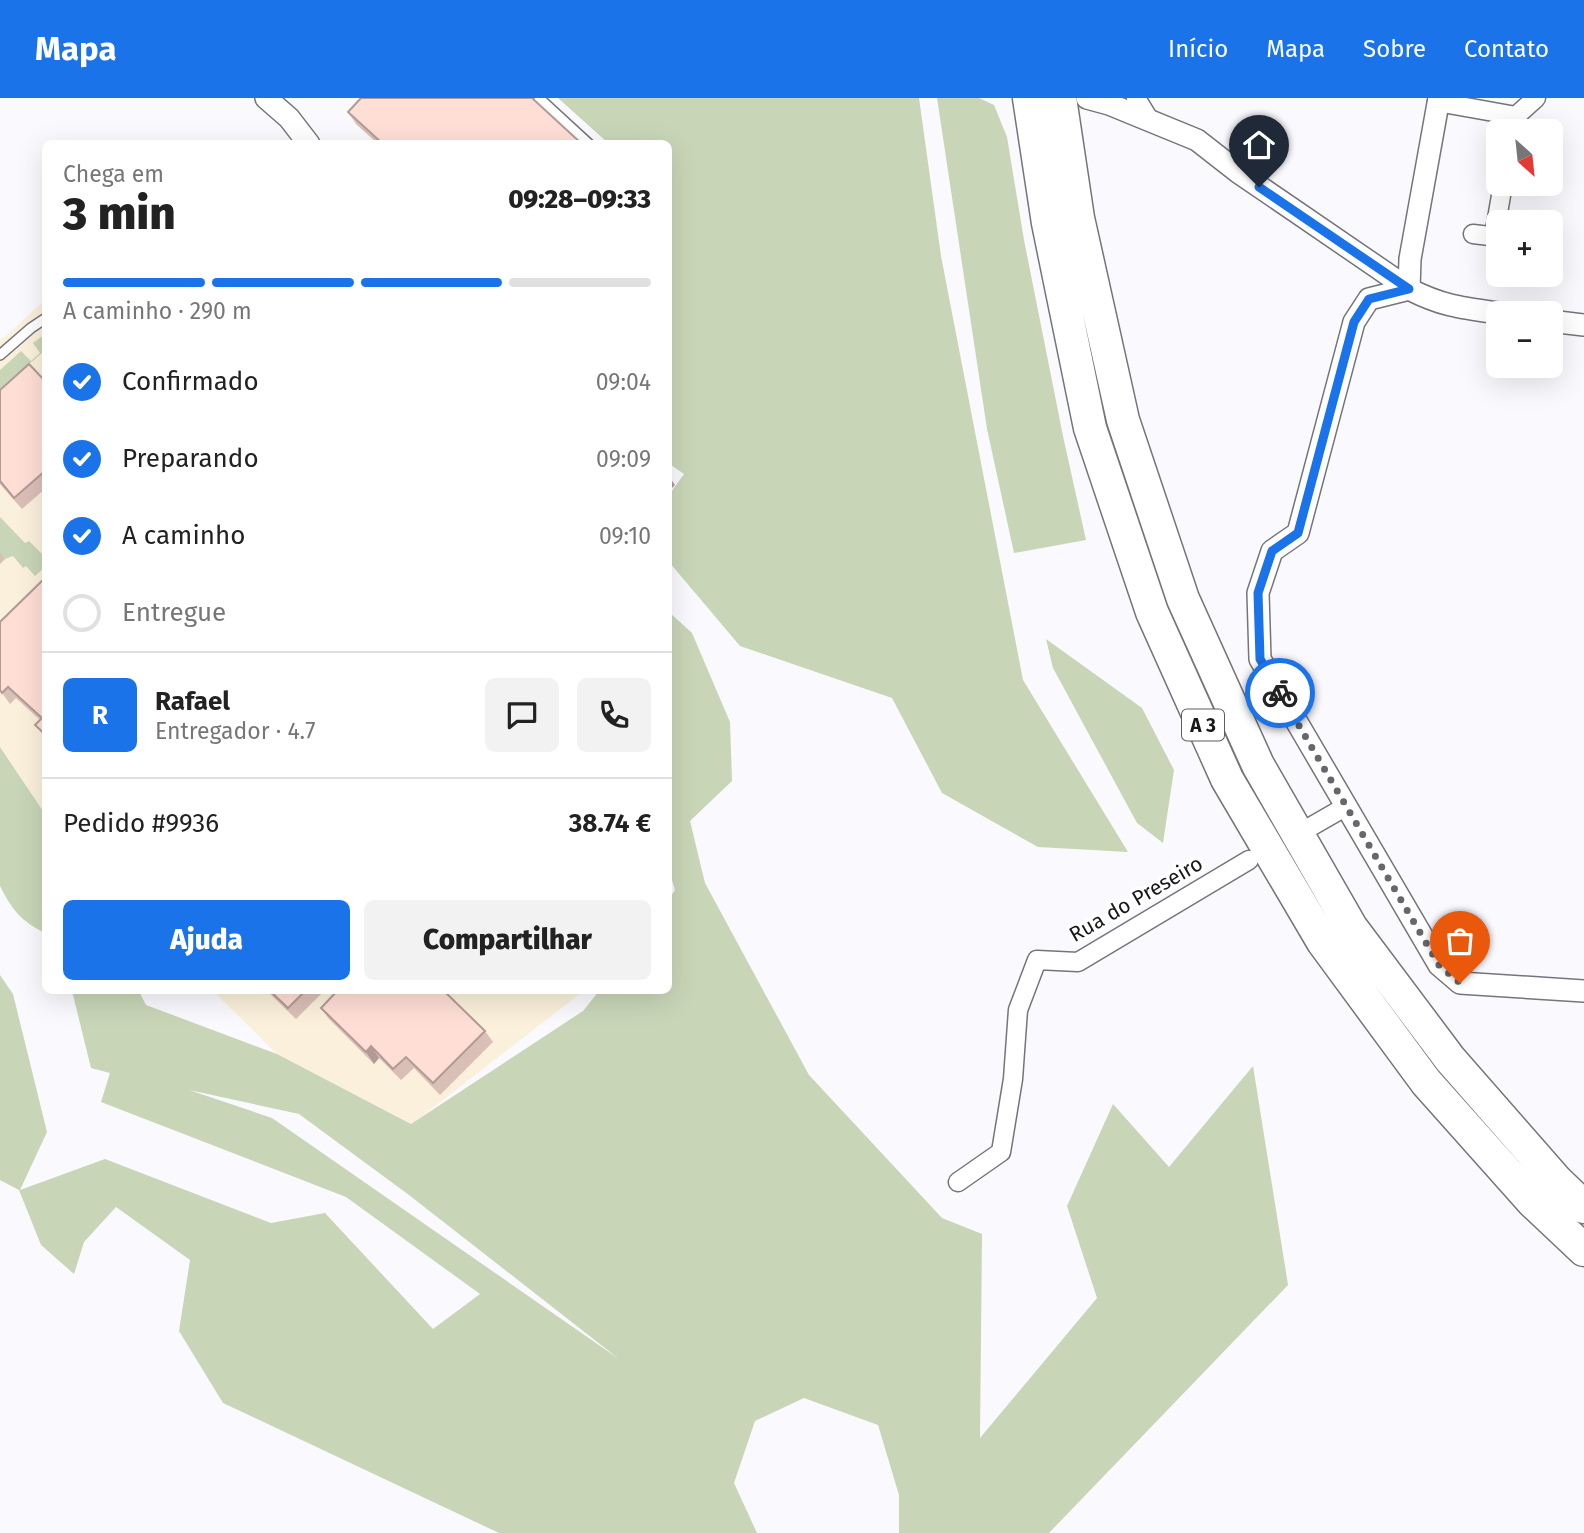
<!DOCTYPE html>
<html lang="pt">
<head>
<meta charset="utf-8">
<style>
	body { margin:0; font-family:"Fira Sans",sans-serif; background:#f2f2f2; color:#222; height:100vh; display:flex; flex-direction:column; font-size:26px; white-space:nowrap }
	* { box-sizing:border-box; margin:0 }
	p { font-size:23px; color:#767676 }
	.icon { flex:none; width:38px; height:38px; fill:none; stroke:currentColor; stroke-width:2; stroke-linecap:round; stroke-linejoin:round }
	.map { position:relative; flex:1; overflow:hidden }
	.side { position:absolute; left:42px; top:42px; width:630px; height:854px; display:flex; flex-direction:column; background:#fff; border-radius:10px; box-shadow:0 7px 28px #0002 }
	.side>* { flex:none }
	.needle { width:46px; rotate:153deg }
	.buttons { position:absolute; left:1486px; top:21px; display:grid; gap:14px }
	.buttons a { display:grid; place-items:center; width:77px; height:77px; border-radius:10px; background:#fff; box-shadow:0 7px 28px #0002; font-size:35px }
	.pin { position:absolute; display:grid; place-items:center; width:60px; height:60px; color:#fff; margin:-72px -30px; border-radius:50% 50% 50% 0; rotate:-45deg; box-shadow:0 0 7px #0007 }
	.pin .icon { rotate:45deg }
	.courier { position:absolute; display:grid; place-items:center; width:70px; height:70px; margin:-35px; border:5px solid #1a73e8; border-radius:50%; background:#fff; color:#222; box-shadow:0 2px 9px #0007 }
	.overview em { font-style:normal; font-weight:800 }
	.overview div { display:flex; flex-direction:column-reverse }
	.overview { display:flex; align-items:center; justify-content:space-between; height:119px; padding:0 21px }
	h1 { font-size:46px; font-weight:800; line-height:52px }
	.bar { display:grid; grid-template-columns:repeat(4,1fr); gap:10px 7px; align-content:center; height:84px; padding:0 21px }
	.bar i { height:9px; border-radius:5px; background:#e0e0e0 }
	.bar .selected { background:#1a73e8 }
	.bar p { grid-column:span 4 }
	.line { display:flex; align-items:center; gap:18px; padding:0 21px; border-top:2px solid #e0e0e0 }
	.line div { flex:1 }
	.round { display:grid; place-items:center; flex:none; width:74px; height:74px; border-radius:10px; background:#f2f2f2 }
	ol { padding:0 21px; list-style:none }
	li { display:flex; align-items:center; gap:21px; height:77px }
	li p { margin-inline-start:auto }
	li .icon { padding:7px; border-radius:50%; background:#1a73e8; color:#fff; stroke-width:4 }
	li:last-child { color:#767676 }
	li i { width:38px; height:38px; border:4px solid #e0e0e0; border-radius:50% }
	.cta { display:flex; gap:14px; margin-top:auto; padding:14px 21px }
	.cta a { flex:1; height:80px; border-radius:10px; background:#1a73e8; color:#fff; font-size:28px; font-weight:800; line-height:80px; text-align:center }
	.cta a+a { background:#f2f2f2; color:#222 }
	header { display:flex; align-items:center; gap:42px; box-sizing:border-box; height:98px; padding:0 35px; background:#1a73e8; color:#fff }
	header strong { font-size:33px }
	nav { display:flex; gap:38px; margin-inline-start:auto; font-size:24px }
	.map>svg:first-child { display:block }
</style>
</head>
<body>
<header>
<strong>Mapa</strong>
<nav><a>Início</a><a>Mapa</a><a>Sobre</a><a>Contato</a></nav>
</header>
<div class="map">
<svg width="1584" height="1435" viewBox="0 0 1584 1435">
	<rect width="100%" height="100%" fill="#fafafe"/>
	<path fill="#faf0db" d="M45,202V716L0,649V243Z
		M213,893H582L572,902L412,1026L277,956Z"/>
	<path fill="#c8d5b7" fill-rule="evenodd" d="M558,0H919L941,158L1023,582L1128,754L1038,749L942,695L892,600L740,548L669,464V397L684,376L668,365V46L608,45Z
		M937,0H979L994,7L1007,39L1024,142L1063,338L1086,442L1014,455L987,331Z
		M45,236V251L42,255L0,291V272L21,253L31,263L40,255L33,245Z
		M0,419L25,445L29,443L45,459V469L35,478L26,468L23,470L13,458L5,461L0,456Z
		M669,514L692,535L730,624L732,683L690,723L705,785L809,977L942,1120L982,1136L980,1340L1097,1200L1067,1108L1113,1006L1169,1069L1253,968L1288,1187L1049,1435H899V1397L878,1327L804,1300L755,1323L734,1385L757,1435H499L223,1305L179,1233L190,1162L116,1109L84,1144L74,1176L41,1147L19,1092L0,1082V877L13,896L47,1034L20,1092L105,1061L271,1125L325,1115L433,1231L480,1196L346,1099L101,1004L110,975L91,970L72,893H139L146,907L277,956L411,1026L583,913L599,893L668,892L669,801L675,792L668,769ZM189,992L299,1016L409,1097L619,1261L272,1020Z
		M1046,541L1142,610L1174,672L1163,745L1137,725L1053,570Z
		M0,649L45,716V835C21,823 12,812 0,788Z"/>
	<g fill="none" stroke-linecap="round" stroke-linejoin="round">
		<defs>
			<path id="service" d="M539,0L589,46
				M0,257L31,230L46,220"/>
			<path id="minor" d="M1136,0L1150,23
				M1437,4L1516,18
				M1513,33L1516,18L1536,0
				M1473,136L1498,139
				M1494,138L1503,86
				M1312,728L1345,709
				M958,1084L1001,1054L1013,981L1018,912L1037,862L1078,864L1249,762"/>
			<path id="tertiary" d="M266,0L289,20L309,46
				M1087,0L1109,6L1197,42L1238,74L1409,191C1442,208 1462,210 1498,215
				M1409,191L1369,201L1354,224L1298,435L1272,453L1258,495L1260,561L1439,867L1460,885L1584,893
				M1409,191L1410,161L1439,0
				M1550,223L1584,227"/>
			<path id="motorway" d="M1029,0L1048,125L1090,330L1152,514L1227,681L1323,844L1426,984L1533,1104L1584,1152
				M1060,0L1078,120L1123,322L1183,501L1258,667L1351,829L1450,961L1556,1082L1584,1109"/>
		</defs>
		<use href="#service" stroke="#74757c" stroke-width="12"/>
		<use href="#minor" stroke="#74757c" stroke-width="21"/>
		<use href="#tertiary" stroke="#74757c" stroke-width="24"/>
		<use href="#motorway" stroke="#74757c" stroke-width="35"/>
		<use href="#service" stroke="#fff" stroke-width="9"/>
		<use href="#minor" stroke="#fff" stroke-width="18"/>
		<use href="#tertiary" stroke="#fff" stroke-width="21"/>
		<use href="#motorway" stroke="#fff" stroke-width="32"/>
	</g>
	<path fill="#dabfb7" d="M348,14L582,46H378L356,26Z
		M46,284V390L22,411L0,386V292Z
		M0,454L5,461L0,466Z
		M46,479V640L35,627L40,622L16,600L10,606L0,592Z
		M266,892H325L296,921Z
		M338,892H446L444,894L485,933L493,944L440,997L414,970L401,982L379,960L374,966L329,921L321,910Z"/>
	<path fill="#b29b95" d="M668,377L675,387L668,394Z
		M371,948L379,960L374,966L366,954Z"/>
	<path fill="#feded5" stroke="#b29b95" stroke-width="2" d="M361,0H532L582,46H383L348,14Z
		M29,266L46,284V372L14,400L0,383V292Z
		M46,479V637L35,627L42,620L8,589L2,595L0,592V524Z
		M269,892H306L288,910Z
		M338,892H443L485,933L433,985L406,959L393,971L371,948L366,954L321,910Z"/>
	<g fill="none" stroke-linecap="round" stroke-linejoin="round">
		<path stroke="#66676a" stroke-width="7" stroke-dasharray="0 12.6" d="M1280,595L1439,867L1460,885"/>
		<path stroke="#1a73e8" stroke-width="9" d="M1259,89L1409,191L1369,201L1354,224L1298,435L1272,453L1258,495L1260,561L1280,595"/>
	</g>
	<g text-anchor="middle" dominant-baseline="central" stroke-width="7" stroke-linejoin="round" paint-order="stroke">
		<rect fill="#fff" stroke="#5d5d5f" stroke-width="2" x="1182" y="611.5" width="42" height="31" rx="5"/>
		<g font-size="19" font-weight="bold" fill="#17181a">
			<text x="1203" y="627">A 3</text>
		</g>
		<g font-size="21" fill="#17181a" stroke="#fff">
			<text transform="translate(1136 801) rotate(-30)">Rua do Preseiro</text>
		</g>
	</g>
</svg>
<div class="buttons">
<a><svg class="needle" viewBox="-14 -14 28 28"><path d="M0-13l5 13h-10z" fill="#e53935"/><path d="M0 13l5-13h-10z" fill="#767676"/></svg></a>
<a>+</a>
<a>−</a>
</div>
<div class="pin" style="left:1460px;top:885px;background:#ea580c"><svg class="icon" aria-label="bag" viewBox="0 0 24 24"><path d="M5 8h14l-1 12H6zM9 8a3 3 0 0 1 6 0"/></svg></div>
<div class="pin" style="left:1259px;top:89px;background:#1f2937"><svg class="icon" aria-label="home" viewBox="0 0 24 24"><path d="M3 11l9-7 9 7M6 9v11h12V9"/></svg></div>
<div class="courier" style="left:1280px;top:595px"><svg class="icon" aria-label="bike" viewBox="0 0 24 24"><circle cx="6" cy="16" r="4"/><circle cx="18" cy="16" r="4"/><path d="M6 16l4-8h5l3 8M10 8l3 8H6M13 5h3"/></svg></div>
<section class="side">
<div class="overview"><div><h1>3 min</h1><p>Chega em</p></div><em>09:28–09:33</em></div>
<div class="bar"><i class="selected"></i><i class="selected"></i><i class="selected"></i><i></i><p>A caminho · 290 m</p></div>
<ol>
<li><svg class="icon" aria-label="check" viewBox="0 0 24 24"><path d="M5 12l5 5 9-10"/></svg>Confirmado<p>09:04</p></li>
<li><svg class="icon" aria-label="check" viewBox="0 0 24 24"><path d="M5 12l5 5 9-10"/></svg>Preparando<p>09:09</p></li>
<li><svg class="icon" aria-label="check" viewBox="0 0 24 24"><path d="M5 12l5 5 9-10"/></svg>A caminho<p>09:10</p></li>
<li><i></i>Entregue</li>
</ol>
<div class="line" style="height:126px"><b class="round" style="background:#1a73e8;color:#fff">R</b><div><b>Rafael</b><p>Entregador · 4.7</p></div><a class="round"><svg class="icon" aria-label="chat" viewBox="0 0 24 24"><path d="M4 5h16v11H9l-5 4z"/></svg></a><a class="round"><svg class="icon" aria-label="phone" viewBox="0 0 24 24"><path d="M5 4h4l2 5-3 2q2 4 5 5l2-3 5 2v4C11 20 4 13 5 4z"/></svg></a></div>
<div class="line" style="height:91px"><div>Pedido #9936</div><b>38.74 €</b></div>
<div class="cta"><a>Ajuda</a><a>Compartilhar</a></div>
</section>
</div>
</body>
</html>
